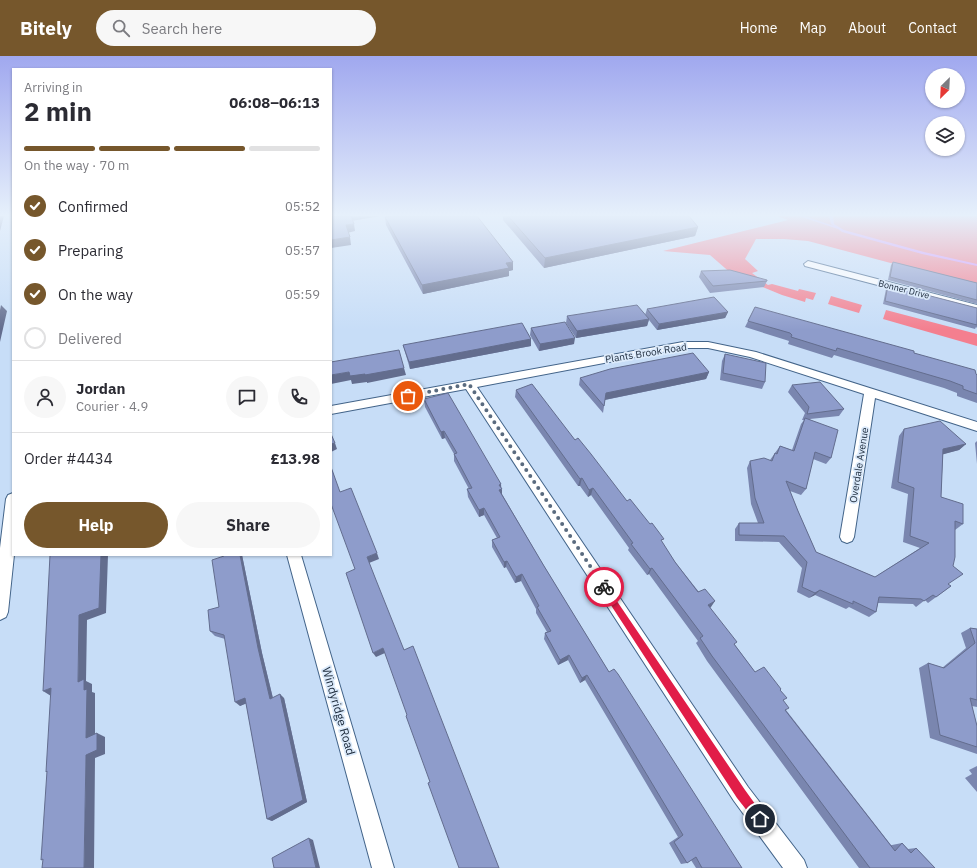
<!DOCTYPE html>
<html lang="en">
<head>
<meta charset="utf-8">
<style>
	body { margin:0; font-family:"IBM Plex Sans",sans-serif; background:#f7f7f7; color:#2b2b33; height:100vh; display:flex; flex-direction:column; font-size:15px; white-space:nowrap }
	* { box-sizing:border-box; margin:0 }
	p { font-size:13px; color:#7c7c81 }
	.icon { flex:none; width:22px; height:22px; fill:none; stroke:currentColor; stroke-width:2; stroke-linecap:round; stroke-linejoin:round }
	.map { position:relative; flex:1; overflow:hidden }
	.panel { position:absolute; left:12px; top:12px; width:320px; height:488px; display:flex; flex-direction:column; background:#fff; border-radius:0px; box-shadow:0 1px 3px #0004 }
	.panel>* { flex:none }
	.needle { width:26px; rotate:204deg }
	.buttons { position:absolute; left:925px; top:12px; display:grid; gap:8px }
	.buttons a { display:grid; place-items:center; width:40px; height:40px; border-radius:50%; background:#fff; box-shadow:0 1px 3px #0004; font-size:20px }
	.pin { position:absolute; display:grid; place-items:center; width:34px; height:34px; color:#fff; margin:-17px; border:2px solid #fff; border-radius:50%; box-shadow:0 1px 4px #0007 }
	.courier { position:absolute; display:grid; place-items:center; width:40px; height:40px; margin:-20px; border:3px solid #e11d48; border-radius:50%; background:#fff; color:#222; box-shadow:0 1px 5px #0007 }
	.summary em { font-style:normal; font-weight:800 }
	.summary div { display:flex; flex-direction:column-reverse }
	.summary { display:flex; align-items:center; justify-content:space-between; height:68px; padding:0 12px }
	h1 { font-size:26px; font-weight:800; line-height:30px }
	.bar { display:grid; grid-template-columns:repeat(4,1fr); gap:6px 4px; align-content:center; height:48px; padding:0 12px }
	.bar i { height:5px; border-radius:3px; background:#e1e1e2 }
	.bar .selected { background:#76572c }
	.bar p { grid-column:span 4 }
	.line { display:flex; align-items:center; gap:10px; padding:0 12px; border-top:1px solid #e1e1e2 }
	.line div { flex:1 }
	.round { display:grid; place-items:center; flex:none; width:42px; height:42px; border-radius:21px; background:#f7f7f7 }
	ol { padding:0 12px; list-style:none }
	li { display:flex; align-items:center; gap:12px; height:44px }
	li p { margin-inline-start:auto }
	li .icon { padding:4px; border-radius:50%; background:#76572c; color:#fff; stroke-width:4 }
	li:last-child { color:#7c7c81 }
	li i { width:22px; height:22px; border:2px solid #e1e1e2; border-radius:50% }
	.cta { display:flex; gap:8px; margin-top:auto; padding:8px 12px }
	.cta a { flex:1; height:46px; border-radius:24px; background:#76572c; color:#fff; font-size:16px; font-weight:800; line-height:46px; text-align:center }
	.cta a+a { background:#f7f7f7; color:#2b2b33 }
	header { display:flex; align-items:center; gap:24px; box-sizing:border-box; height:56px; padding:0 20px; background:#76572c; color:#fff }
	header strong { font-size:19px }
	nav { display:flex; gap:22px; margin-inline-start:auto; font-size:14px }
	.search { width:280px; height:36px; background:#f7f7f7; display:flex; align-items:center; gap:10px; box-sizing:border-box; padding:0 14px; border-radius:22px; color:#7c7c81; font-size:15px }
	.map>svg:first-child { display:block }
</style>
</head>
<body>
<header>
<strong>Bitely</strong>
<div class="search"><svg class="icon" aria-label="search" viewBox="0 0 24 24"><circle cx="10" cy="10" r="6"/><path d="M15 15l6 6"/></svg>Search here</div>
<nav><a>Home</a><a>Map</a><a>About</a><a>Contact</a></nav>
</header>
<div class="map">
<svg width="977" height="812" viewBox="0 0 977 812">
	<rect width="100%" height="100%" fill="#c7ddf7"/>
	<path fill="#f47f8f" d="M777,160H977V230L808,185L784,183H756L745,203L758,215L752,217L768,229L772,228L798,235L799,233L816,237L813,244L806,242L805,246L782,239L733,219L710,199L663,195L788,164Z
		M831,240L862,249L859,257L828,248Z
		M886,254L977,278V290L883,263Z"/>
	<g fill="none" stroke-linecap="round" stroke-linejoin="round">
		<path fill="#d595fa" fill-rule="evenodd" d="M799,160H804L834,170L831,168L829,160H833L834,168L844,174L924,196L977,208V210L922,198L842,176L838,173Z"/>
		<defs>
			<path id="street" d="M808,205L977,249V255L805,210L804,208Z
				M683,286H708L756,296L977,366V375L875,342L854,481L852,485L847,487L842,485L840,481L864,338L750,301L708,292H683L477,331L748,731L804,804L807,812H783L734,745L466,333L331,358V350Z
				M13,437L14,499L8,556L6,561L0,564V492L6,443L8,439Z
				M287,499H301L394,812H372Z"/>
		</defs>
		<use href="#street" stroke="#436489" stroke-width="2"/>
		<use href="#street" fill="#fff" fill-rule="evenodd"/>
	</g>
	<path fill="#7a86af" d="M503,160H689L698,171L695,180L544,212L503,164Z
		M385,161L513,214L509,215V220L423,238L386,169Z
		M893,206L977,227V248L888,224L891,209Z
		M701,215L767,225L764,231L710,237L699,221Z
		M888,229L977,252V272L976,271L975,273L883,248L886,233Z
		M647,253L728,256L725,262L657,274L649,264L647,270L576,282L566,267L567,260L645,259Z
		M748,265L914,297L977,319V347L957,340V337L944,332L834,299L832,302L788,288L789,285L786,284L745,271Z
		M531,272L574,288L539,295L530,279Z
		M531,283V290L410,313L405,296L403,289Z
		M725,298L765,326L762,333L720,324L722,305Z
		M709,316L706,323L605,344L603,357L579,329L580,322Z
		M792,329L844,353L839,360L810,363L831,402L826,408L813,403L806,433L801,439L790,435L798,455L816,496L875,521L920,492L903,486L908,438L891,432L899,380L904,373L966,388L959,394L943,398L941,441L963,468L955,474L948,528L951,530L928,547L925,544L916,551L913,548L878,547L876,556L869,561L849,551L846,553L815,539L809,542L797,536L802,512L779,486L735,485V473L739,467H758L751,448L747,412L750,405L770,404L780,390L792,394L801,368L804,364H802L805,357L788,336Z
		M516,334L575,384L662,487L675,506L711,551L710,552L735,589L755,616L780,634L786,654L891,789H892L902,787L908,793L916,792L935,812H859L707,605L696,587L698,585L649,518L647,519L628,494L629,492L591,439L588,441L580,430H578L515,341Z
		M424,343L501,428L502,438L544,510L609,616L742,812H696L691,804L687,807L681,808L669,787L678,781L585,624L580,627L568,604L558,609L544,583L545,577L547,576L536,557V553L521,525L515,527L506,511L504,512L492,491V484L497,482L484,459L479,461L468,441L467,433H469L454,405V398L445,382L442,383L425,351Z
		M977,385V408L975,387Z
		M224,499H242L262,597L273,642H284L307,746L272,765L267,763L246,647L240,650L225,583L215,580L210,575L219,551Z
		M970,572L977,573V651L972,650L977,670V698L930,682L919,612L928,607L942,612L966,592L961,577Z
		M977,710V736L965,722L972,718L969,714Z"/>
	<path fill="#636d8e" d="M0,160H4L0,175Z
		M350,160H381L351,165Z
		M354,168L355,175L347,177L346,169Z
		M698,171L695,180L544,212L545,202Z
		M350,181L351,189L331,192V184Z
		M513,206V214L509,215V220L423,238L422,229L506,207Z
		M1,249L7,255L0,286V254Z
		M728,256L725,262L657,274L659,268Z
		M649,263L647,270L576,282L577,275Z
		M575,282L574,288L539,295L540,288Z
		M531,283V290L410,313L409,306Z
		M404,312L406,319L367,327V326L352,328L351,324L331,328V319L349,316Z
		M709,316L706,323L604,344L606,337Z
		M444,375L445,382L442,383L441,376Z
		M335,387L337,393L331,396V388Z
		M966,388L959,394L937,400L943,393Z
		M582,422L580,430H578L580,423Z
		M501,428V434L502,433V441L499,436V429Z
		M593,432L591,439L588,441L589,434Z
		M484,452V459L479,461V454Z
		M377,497L379,503L369,507L367,501Z
		M101,499H108L106,557L87,564L86,625L92,628V636L95,637V685L86,682L78,626L79,559Z
		M240,499H242L262,597L274,647L270,643L258,592Z
		M507,505L506,511L504,512V506Z
		M652,512L649,518L647,519L650,513Z
		M522,518L521,525L515,527L516,521Z
		M820,534L815,539L809,542L815,537Z
		M715,545L711,551L704,555L708,549Z
		M383,592L385,597L376,601L373,597Z
		M569,599L568,604L558,609L560,604Z
		M587,619L585,624L580,627L582,622Z
		M51,632V640L43,635Z
		M280,638L284,642L307,746L272,765L267,763Z
		M245,642L250,646L240,650L235,646Z
		M97,677L105,681V698L95,702L94,812H84L86,699Z
		M309,782L313,784L320,812H316Z"/>
	<path fill="#8e9ccb" stroke="#636d8e" d="M331,160H351L354,168L346,169L350,181L331,184Z
		M394,160H477L513,206L506,207L509,212L422,229L385,161Z
		M508,160H689L698,171L545,202Z
		M893,206L977,227V244L890,221Z
		M730,214L767,224V225L713,230L701,215Z
		M888,229L977,252V269L885,245Z
		M714,241L728,256L659,268L647,253Z
		M637,249L649,263L577,275L567,260Z
		M755,251L914,295V297L975,314L976,318L977,319V338L963,333V330L950,325L837,292L836,295L791,281L792,279L790,277L748,265Z
		M565,266L575,282L540,288L531,272Z
		M522,267L531,283L447,299L409,306L403,289Z
		M399,294L404,312L365,319V318L350,320L349,316L331,319V306Z
		M693,297L709,316L606,337L604,350L580,322L610,313Z
		M725,298L766,307L765,326L723,317Z
		M820,326L844,353L807,358L809,351L792,329Z
		M532,328L575,384L578,382L591,398L627,445L630,443L650,468L652,467L664,483L661,484L675,506L698,536L705,533L715,545L708,549L737,586L734,588L755,616L764,611L781,633L780,634L787,642L783,644L789,652L785,654L895,795L902,787L911,797L916,792L935,812H870L712,600L700,582L703,580L652,512L650,513L631,488L633,487L593,432L589,434L582,422L580,423L516,334Z
		M448,337L501,428L499,429L502,433L499,434L544,510L609,616L614,613L618,618L742,812H702L696,801L687,807L674,786L683,779L587,619L582,622L569,599L560,604L545,577L551,575L537,551L539,550L522,518L516,521L507,505L504,506L492,484L500,481L484,452L479,454L467,433L472,432L454,398L457,397L444,375L441,376L424,343Z
		M805,362L838,374L831,402L815,396L806,433L786,425L798,455L816,496L875,521L929,487L910,480L914,432L898,426L904,373L940,365L966,388L943,393L941,441L963,448V468L955,465V501L953,510L963,518L948,528L951,530L936,541L933,539L924,545L921,543L879,541L876,556L853,545V548L820,534L815,537L802,531L807,506L784,480L739,479V467H764L755,442L750,405L764,402L772,405L775,397L777,398L780,390L794,395Z
		M331,378L335,387L331,388Z
		M331,411L340,436L351,432L377,497L367,501L376,524L404,594L413,590L499,812H459L428,727L430,726L406,660L407,659L383,592L373,597L346,517L355,513L331,448Z
		M50,499H101L99,552L79,559L78,626L84,623V634L87,633L86,682L97,677V694L86,699L84,812H42L43,803L41,804L47,715L46,716L51,632L43,635Z
		M224,499H240L258,592L270,643L280,638L303,744L267,763L245,642L235,646L224,579L210,575L208,554L219,551L212,504L224,500Z
		M970,572L977,573V644L970,642L977,670V691L940,679L928,607L944,612L975,587Z
		M309,782L316,812H274L272,802Z"/>
	<linearGradient id="sky" x2="0" y2="1"><stop stop-color="#a0a8ef"/><stop offset="0.58" stop-color="#e6f0fb"/><stop offset="1" stop-color="#e6f0fb" stop-opacity="0"/></linearGradient>
	<rect width="977" height="274" fill="url(#sky)"/>
	<path fill="#e11d48" d="M604,527L606,529L745,734L763,759L765,763L763,766L760,768L756,766L737,742L601,534L600,531Z"/>
	<g fill="none" stroke-linecap="round" stroke-linejoin="round">
		<path stroke="#5a6b7f" stroke-width="4" stroke-dasharray="0 7.2" d="M408,340L469,328L604,531"/>
	</g>
	<g text-anchor="middle" dominant-baseline="central" stroke-width="3.5" stroke-linejoin="round" paint-order="stroke">
		<g font-size="9" fill="#202e3f" stroke="#dbeafb">
			<text transform="translate(904 233) rotate(14)">Bonner Drive</text>
		</g>
		<g font-size="10" fill="#202e3f" stroke="#dbeafb">
			<text transform="translate(646 297) rotate(-9)">Plants Brook Road</text>
			<text transform="translate(859 409) rotate(-81)">Overdale Avenue</text>
		</g>
		<g font-size="12" fill="#202e3f" stroke="#dbeafb">
			<text transform="translate(339 655) rotate(74)">Windyridge Road</text>
		</g>
	</g>
</svg>
<div class="buttons">
<a><svg class="needle" viewBox="-14 -14 28 28"><path d="M0-13l5 13h-10z" fill="#e53935"/><path d="M0 13l5-13h-10z" fill="#7c7c81"/></svg></a>
<a><svg class="icon" aria-label="layers" viewBox="0 0 24 24"><path d="M12 4l9 5-9 5-9-5zM3 14l9 5 9-5"/></svg></a>
</div>
<div class="pin" style="left:408px;top:340px;background:#ea580c"><svg class="icon" aria-label="bag" viewBox="0 0 24 24"><path d="M5 8h14l-1 12H6zM9 8a3 3 0 0 1 6 0"/></svg></div>
<div class="pin" style="left:760px;top:763px;background:#1f2937"><svg class="icon" aria-label="home" viewBox="0 0 24 24"><path d="M3 11l9-7 9 7M6 9v11h12V9"/></svg></div>
<div class="courier" style="left:604px;top:531px"><svg class="icon" aria-label="bike" viewBox="0 0 24 24"><circle cx="6" cy="16" r="4"/><circle cx="18" cy="16" r="4"/><path d="M6 16l4-8h5l3 8M10 8l3 8H6M13 5h3"/></svg></div>
<section class="panel">
<div class="summary"><div><h1>2 min</h1><p>Arriving in</p></div><em>06:08–06:13</em></div>
<div class="bar"><i class="selected"></i><i class="selected"></i><i class="selected"></i><i></i><p>On the way · 70 m</p></div>
<ol>
<li><svg class="icon" aria-label="check" viewBox="0 0 24 24"><path d="M5 12l5 5 9-10"/></svg>Confirmed<p>05:52</p></li>
<li><svg class="icon" aria-label="check" viewBox="0 0 24 24"><path d="M5 12l5 5 9-10"/></svg>Preparing<p>05:57</p></li>
<li><svg class="icon" aria-label="check" viewBox="0 0 24 24"><path d="M5 12l5 5 9-10"/></svg>On the way<p>05:59</p></li>
<li><i></i>Delivered</li>
</ol>
<div class="line" style="height:72px"><a class="round"><svg class="icon" aria-label="person" viewBox="0 0 24 24"><circle cx="12" cy="8" r="4"/><path d="M4 21q1-7 8-7t8 7"/></svg></a><div><b>Jordan</b><p>Courier · 4.9</p></div><a class="round"><svg class="icon" aria-label="chat" viewBox="0 0 24 24"><path d="M4 5h16v11H9l-5 4z"/></svg></a><a class="round"><svg class="icon" aria-label="phone" viewBox="0 0 24 24"><path d="M5 4h4l2 5-3 2q2 4 5 5l2-3 5 2v4C11 20 4 13 5 4z"/></svg></a></div>
<div class="line" style="height:52px"><div>Order #4434</div><b>£13.98</b></div>
<div class="cta"><a>Help</a><a>Share</a></div>
</section>
</div>
</body>
</html>
